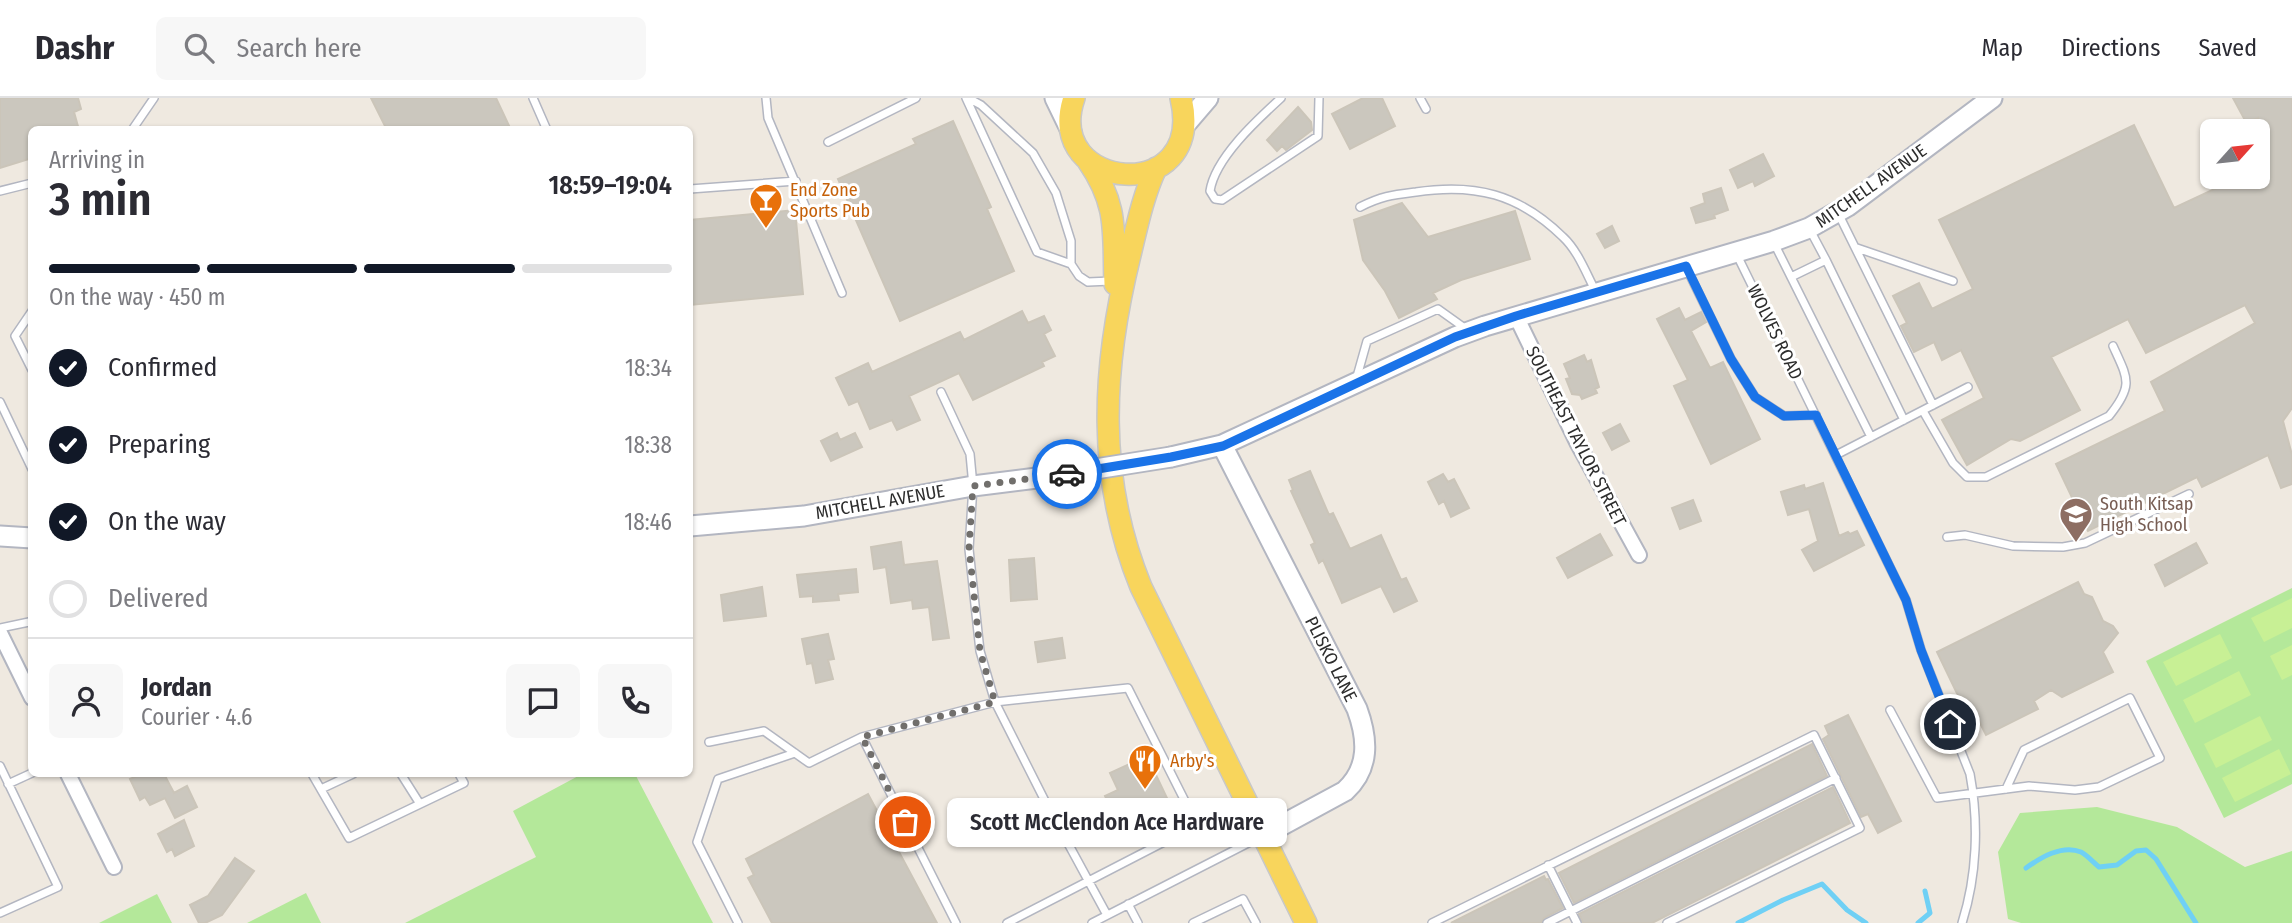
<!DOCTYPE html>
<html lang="en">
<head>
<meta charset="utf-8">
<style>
	body { margin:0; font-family:"Fira Sans Condensed",sans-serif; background:#f7f7f7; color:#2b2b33; height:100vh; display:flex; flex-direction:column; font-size:26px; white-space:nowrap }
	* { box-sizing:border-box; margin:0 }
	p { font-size:23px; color:#7c7c81 }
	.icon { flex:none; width:38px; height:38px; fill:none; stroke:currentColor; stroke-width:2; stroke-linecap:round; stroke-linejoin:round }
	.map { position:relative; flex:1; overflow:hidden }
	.side { position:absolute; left:28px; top:28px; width:665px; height:651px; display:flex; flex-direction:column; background:#fff; border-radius:10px; box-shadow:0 2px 5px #0004 }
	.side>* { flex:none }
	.needle { width:46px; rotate:63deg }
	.buttons { position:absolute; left:2200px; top:21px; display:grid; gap:14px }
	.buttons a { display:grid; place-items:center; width:70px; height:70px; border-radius:10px; background:#fff; box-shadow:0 2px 5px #0004; font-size:35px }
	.pin { position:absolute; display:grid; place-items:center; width:60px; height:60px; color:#fff; margin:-30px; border:4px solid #fff; border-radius:50%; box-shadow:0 2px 7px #0007 }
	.courier { position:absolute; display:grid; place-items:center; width:70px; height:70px; margin:-35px; border:5px solid #1a73e8; border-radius:50%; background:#fff; color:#222; box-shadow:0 2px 9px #0007 }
	.bubble { position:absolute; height:49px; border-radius:10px; background:#fff; box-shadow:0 2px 5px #0004; font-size:23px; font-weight:600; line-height:49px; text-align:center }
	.headline em { font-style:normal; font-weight:600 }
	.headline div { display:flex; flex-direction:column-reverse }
	.headline { display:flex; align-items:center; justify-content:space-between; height:119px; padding:0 21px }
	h1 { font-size:46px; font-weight:600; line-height:52px }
	.bar { display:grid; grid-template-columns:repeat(4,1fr); gap:10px 7px; align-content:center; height:84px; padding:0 21px }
	.bar i { height:9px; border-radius:5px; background:#e1e1e2 }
	.bar .current { background:#111827 }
	.bar p { grid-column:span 4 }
	.line { display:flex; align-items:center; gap:18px; padding:0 21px; border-top:2px solid #e1e1e2 }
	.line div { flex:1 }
	.round { display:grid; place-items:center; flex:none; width:74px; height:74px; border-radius:10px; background:#f7f7f7 }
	ol { padding:0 21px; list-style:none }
	li { display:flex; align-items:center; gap:21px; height:77px }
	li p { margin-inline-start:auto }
	li .icon { padding:7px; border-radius:50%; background:#111827; color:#fff; stroke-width:4 }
	li:last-child { color:#7c7c81 }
	li i { width:38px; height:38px; border:4px solid #e1e1e2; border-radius:50% }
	header { display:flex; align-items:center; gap:42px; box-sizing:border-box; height:98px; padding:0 35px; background:#fff; border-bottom:2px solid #e1e1e2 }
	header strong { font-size:33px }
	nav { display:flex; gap:38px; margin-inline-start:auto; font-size:24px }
	.search { width:490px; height:63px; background:#f7f7f7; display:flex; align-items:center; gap:18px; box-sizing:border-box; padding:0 24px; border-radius:10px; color:#7c7c81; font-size:26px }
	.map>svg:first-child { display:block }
</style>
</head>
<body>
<header>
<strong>Dashr</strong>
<div class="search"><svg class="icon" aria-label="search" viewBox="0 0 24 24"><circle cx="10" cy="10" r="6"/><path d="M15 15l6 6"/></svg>Search here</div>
<nav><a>Map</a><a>Directions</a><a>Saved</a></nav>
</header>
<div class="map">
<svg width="2292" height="825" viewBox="0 0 2292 825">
	<rect width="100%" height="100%" fill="#efe9e0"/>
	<path fill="#b4e89a" d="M2292,490V686L2224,720L2146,563Z
		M582,676H635L713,825H405L536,759L513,713Z
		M2097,709L2177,729L2245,769L2292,753V825H2021L2008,821L1998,754L2020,715Z
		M306,795L321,825H247Z
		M157,796L172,825H99Z"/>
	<path fill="#c8f095" d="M2292,500V530L2264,544L2251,520Z
		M2220,536L2232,560L2176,588L2163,564Z
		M2292,547V577L2282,582L2270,558Z
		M2239,573L2251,597L2195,625L2183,602Z
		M2260,618L2272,642L2216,670L2204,646Z
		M2279,651L2291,676L2235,704L2222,680Z"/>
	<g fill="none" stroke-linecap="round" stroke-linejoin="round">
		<path stroke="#6fd0f5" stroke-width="5" d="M2026,770C2040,760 2062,746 2081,754C2087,757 2094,765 2099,769L2117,767L2136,753L2146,752L2156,761L2196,825
			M1738,825L1783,802L1822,786L1847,812L1866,825
			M1918,825L1930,815L1925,793"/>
	</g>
	<path fill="#cbc7be" stroke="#cbc5b9" stroke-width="2" d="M0,0H78L81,11L74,14L79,32H32V60L0,70Z
		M371,0H496L511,32H387Z
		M1363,0H1382L1395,28L1350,51L1332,16Z
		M2233,0H2292V310L2283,323L2292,357V386L2281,390L2268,357L2202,389L2197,379L2088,433L2056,366L2165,313L2151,284L2255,225L2245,207L2146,255L2128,221L2051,259L2080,312L2020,343L2011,341L1967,367L1942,322L1984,300L1961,252L1942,262L1934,244L1914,254L1901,228L1907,225L1893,198L1919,185L1932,211L1973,191L1939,122L2134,27L2174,110L2234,82L2235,79H2258V20L2247,26Z
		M1298,9L1311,24L1312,32L1286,52L1282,48L1277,53L1267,42Z
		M953,23L991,109L987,111L1014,173L900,223L838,81L916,46L913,41Z
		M1763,56L1774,78L1755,88L1753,83L1738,90L1730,72Z
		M1721,90L1728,112L1714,117L1715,120L1696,125L1691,110L1705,105L1703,96Z
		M1402,105L1428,139L1515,113L1530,161L1461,182L1433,195L1437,201L1399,220L1385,193L1363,162L1354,122Z
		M795,112L803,196L690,207V122Z
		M1612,128L1619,143L1605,150L1597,136Z
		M1679,210L1685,222L1701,214L1706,224L1691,233L1710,270L1723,264L1760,341L1711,366L1674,288L1688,282L1657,221Z
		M1022,213L1028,225L1044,218L1051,232L1044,236L1055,258L1042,264L1044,268L973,302L959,275L909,298L920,322L897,332L892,322L870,331L858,303L849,307L836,280L868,265L872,274L960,234L964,242Z
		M1584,257L1587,264L1591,262L1599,289L1595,291L1597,295L1582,301L1580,297L1572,296L1566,281L1570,280L1564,266Z
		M1620,326L1629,343L1612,352L1603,335Z
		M837,335L840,342L855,335L862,349L831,363L821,343Z
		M1310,373L1329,417L1333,415L1350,451L1381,437L1401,482L1406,480L1417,503L1394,514L1381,488L1342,505L1323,462L1319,465L1311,447L1315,445L1291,393L1293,392L1289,382Z
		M1443,376L1448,384L1454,381L1469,410L1451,419L1444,403L1439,406L1428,384Z
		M1823,385L1839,438L1848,434L1850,436L1857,433L1864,447L1814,473L1802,452L1818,443L1809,411L1788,417L1781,394L1804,387L1805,391Z
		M1693,402L1701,423L1680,431L1672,410Z
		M1600,436L1612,457L1568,480L1557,460Z
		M901,444L904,467L937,463L949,540L933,542L929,509L913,511L912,502L891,505L886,469L874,471L871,449Z
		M2196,445L2207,465L2165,488L2155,467Z
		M1034,460L1037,501L1011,503L1009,462Z
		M856,471L858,494L838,496L839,502L813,504V498L800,499L797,477Z
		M2078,484L2084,496L2092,499L2103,523L2113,528L2118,535L2103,554L2113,574L2062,599L2051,592L2034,603L2038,611L1986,637L1971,607L1964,610L1937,554Z
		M762,489L766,518L724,523L721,497Z
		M828,536L834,561L828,562L833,581L816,585L812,565L807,566L802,541Z
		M1062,540L1065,560L1038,564L1035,544Z
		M1848,617L1901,723L1878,735L1868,716L1861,719L1823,641L1829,637L1825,628Z
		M1812,646L1827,678L1574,805L1559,775Z
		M1147,658L1175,717L1139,734L1125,706L1112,712L1105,698L1118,692L1110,675Z
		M141,676H164L174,695L187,688L197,709L175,720L165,700L150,707L145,699L140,702L130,681Z
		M1833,689L1850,725L1652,825H1583L1579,816Z
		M868,696L937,825H772L748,780L754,777L746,761Z
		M184,722L194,748L175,758L172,751L167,754L158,736Z
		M235,760L254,773L222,817L205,825H199L190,807L208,798Z
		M1544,778L1546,782L1548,781L1563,810L1544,820L1541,825H1451Z"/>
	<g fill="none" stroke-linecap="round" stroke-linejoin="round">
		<defs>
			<path id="lane" d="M533,0L547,32
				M766,0L768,20L842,195
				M966,0L1037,154L1071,166
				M968,0L981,7L1033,55L1056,95L1071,143V166L1079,178L1088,184L1111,183
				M1281,0C1257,22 1215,60 1210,93L1215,101L1222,102L1318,38L1319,0
				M1420,0L1426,11
				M132,32L154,0
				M828,44L916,0
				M690,91L796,83
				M0,93L32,85
				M1360,109C1382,98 1392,97 1416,94C1475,85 1519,96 1563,139C1578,153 1586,175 1596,194
				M1838,115L1933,307
				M1810,132L1826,162
				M1774,145L1791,179
				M1857,150L1953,183
				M1736,155L1906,502L1921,552L1970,676C1979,725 1977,778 1962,825
				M1686,169L1731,261L1755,299L1784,318L1816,317
				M32,213L15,238L32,272
				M1356,282L1367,243L1438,211L1466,231
				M941,294L970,356L973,388L969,451L980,553L995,604L1045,703L1107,817
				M0,304L32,371
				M1923,313L1953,365L1967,379H1986L2109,318C2134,287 2128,281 2113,248
				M1871,339L1791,179L1826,162L1904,322
				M1836,357L1968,289
				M1947,439L1965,437L2013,448L2063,449L2085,445L2189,396
				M0,530L29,524L32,526
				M1890,612L1937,700L2029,688L2075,692L2099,689L2160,660L2130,600L2024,652L2006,691
				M862,639L956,825
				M709,644L764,633L809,665L862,639L995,604L1128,590L1197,727L1007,825
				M0,668L58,789L0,815
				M312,676L349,740L464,685L459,676
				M401,676L420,706
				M8,686L32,675
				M321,691L353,676
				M1548,767L1577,825
				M1128,806L1138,825
				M738,825L697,744L718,681L795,655
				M1092,825L1262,738
				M1193,825L1243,801L1256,825
				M1432,825L1814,637L1860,730L1667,825
				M1547,825L1836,680"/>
			<path id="street" d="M1516,218L1578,346L1639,457
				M0,535L32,600
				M68,676L114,769"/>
			<path id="secondary" d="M1055,0L1071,33
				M1184,28L1208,0
				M1222,347L1357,611C1368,641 1370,670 1345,693L1262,738
				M1171,359L1222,347L1455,239L1485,228L1774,143L1809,130L1848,108L1992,0
				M690,428L804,418L973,388L1045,379
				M0,438L32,440"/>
			<path id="primary" d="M1074,0C1042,94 1207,109 1181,0
				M1088,63C1119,108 1113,135 1115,186
				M1156,70C1143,98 1137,128 1130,157C1102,270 1096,379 1141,489L1306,825"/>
		</defs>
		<use href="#lane" stroke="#b3b6c1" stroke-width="10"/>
		<use href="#street" stroke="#b3b6c1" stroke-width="18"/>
		<use href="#secondary" stroke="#b3b6c1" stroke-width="23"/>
		<use href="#primary" stroke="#c8c8c8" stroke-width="24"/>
		<use href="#lane" stroke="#fff" stroke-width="7"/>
		<use href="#street" stroke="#fff" stroke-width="14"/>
		<use href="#secondary" stroke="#fff" stroke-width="19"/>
		<use href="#primary" stroke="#f8d55c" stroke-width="21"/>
		<defs>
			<path id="secondary-bridge" d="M1045,379L1171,359"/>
		</defs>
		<use href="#secondary-bridge" stroke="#b3b6c1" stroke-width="23" stroke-linecap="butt"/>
		<use href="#secondary-bridge" stroke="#fff" stroke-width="19"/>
	</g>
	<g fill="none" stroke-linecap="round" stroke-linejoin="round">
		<path stroke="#716f6c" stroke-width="7" stroke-dasharray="0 12.6" d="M905,724L862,639L995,604L980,553L969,450L973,388L1067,376"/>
		<path stroke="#1a73e8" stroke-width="9" d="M1067,376L1171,359L1223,348L1455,239L1516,218L1686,168L1731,261L1755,299L1784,318L1816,317L1906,502L1921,552L1950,626"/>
	</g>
	<defs>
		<symbol id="bar-pin" viewBox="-11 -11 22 30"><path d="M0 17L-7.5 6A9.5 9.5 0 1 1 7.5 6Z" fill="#e8710a" stroke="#fff"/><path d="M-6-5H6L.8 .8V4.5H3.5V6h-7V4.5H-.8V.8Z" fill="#fff"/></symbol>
		<symbol id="school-pin" viewBox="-11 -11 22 30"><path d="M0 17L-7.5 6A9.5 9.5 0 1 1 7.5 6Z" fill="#8d6e63" stroke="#fff"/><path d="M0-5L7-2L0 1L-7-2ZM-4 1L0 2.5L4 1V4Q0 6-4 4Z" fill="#fff"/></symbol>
		<symbol id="restaurant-pin" viewBox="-11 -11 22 30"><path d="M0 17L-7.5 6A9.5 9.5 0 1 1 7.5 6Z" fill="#e8710a" stroke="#fff"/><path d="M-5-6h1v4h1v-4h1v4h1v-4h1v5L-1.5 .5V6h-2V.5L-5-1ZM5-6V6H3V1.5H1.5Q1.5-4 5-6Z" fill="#fff"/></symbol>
	</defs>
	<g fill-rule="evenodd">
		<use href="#bar-pin" x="747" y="83" width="38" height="52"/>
		<use href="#school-pin" x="2057" y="397" width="38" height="52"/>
		<use href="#restaurant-pin" x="1126" y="644" width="38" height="52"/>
	</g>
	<g text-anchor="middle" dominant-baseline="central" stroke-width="6" stroke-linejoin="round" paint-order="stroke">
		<g font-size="18" fill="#2d2d2d" stroke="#fff">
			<text transform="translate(1871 88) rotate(-35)">MITCHELL AVENUE</text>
			<text transform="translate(1775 234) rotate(64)">WOLVES ROAD</text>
			<text transform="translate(1576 338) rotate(63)">SOUTHEAST TAYLOR STREET</text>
			<text transform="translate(880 404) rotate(-10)">MITCHELL AVENUE</text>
			<text transform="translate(1331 561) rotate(63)">PLISKO LANE</text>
		</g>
		<g font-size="18" fill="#c56008" stroke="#fff" text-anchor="start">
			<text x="790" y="92">End Zone<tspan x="790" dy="21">Sports Pub</tspan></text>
			<text x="1170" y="663">Arby's</text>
		</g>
		<g font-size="18" fill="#785e54" stroke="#fff" text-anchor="start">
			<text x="2100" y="406">South Kitsap<tspan x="2100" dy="21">High School</tspan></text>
		</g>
	</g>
</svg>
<div class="buttons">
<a><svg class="needle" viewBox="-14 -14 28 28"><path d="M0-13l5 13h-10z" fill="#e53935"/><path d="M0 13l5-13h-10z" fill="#7c7c81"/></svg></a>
</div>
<div class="pin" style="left:905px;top:724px;background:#ea580c"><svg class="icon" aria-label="bag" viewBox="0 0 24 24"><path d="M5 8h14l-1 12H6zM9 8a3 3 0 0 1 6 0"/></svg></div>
<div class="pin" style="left:1950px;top:626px;background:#1f2937"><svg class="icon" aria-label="home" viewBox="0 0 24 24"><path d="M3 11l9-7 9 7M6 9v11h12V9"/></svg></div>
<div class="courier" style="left:1067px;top:376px"><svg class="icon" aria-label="car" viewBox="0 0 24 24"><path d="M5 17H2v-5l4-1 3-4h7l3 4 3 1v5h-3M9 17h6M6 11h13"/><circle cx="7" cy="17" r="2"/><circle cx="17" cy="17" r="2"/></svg></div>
<div class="bubble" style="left:947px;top:700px;width:340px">Scott McClendon Ace Hardware</div>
<section class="side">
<div class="headline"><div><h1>3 min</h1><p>Arriving in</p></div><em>18:59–19:04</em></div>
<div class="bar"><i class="current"></i><i class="current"></i><i class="current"></i><i></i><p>On the way · 450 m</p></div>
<ol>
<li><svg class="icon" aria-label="check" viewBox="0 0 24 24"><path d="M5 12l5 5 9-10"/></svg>Confirmed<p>18:34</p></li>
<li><svg class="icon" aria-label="check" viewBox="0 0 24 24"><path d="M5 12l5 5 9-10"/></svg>Preparing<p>18:38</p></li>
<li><svg class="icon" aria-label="check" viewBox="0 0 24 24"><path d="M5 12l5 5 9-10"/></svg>On the way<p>18:46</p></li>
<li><i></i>Delivered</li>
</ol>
<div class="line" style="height:126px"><a class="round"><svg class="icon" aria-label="person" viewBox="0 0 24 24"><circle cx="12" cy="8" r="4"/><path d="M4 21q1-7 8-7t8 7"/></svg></a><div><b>Jordan</b><p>Courier · 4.6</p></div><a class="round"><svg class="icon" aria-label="chat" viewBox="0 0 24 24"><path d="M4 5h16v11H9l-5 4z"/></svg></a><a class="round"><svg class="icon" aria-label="phone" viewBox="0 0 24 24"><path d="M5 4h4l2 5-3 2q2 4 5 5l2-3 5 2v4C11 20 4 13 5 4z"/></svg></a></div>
</section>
</div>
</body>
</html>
